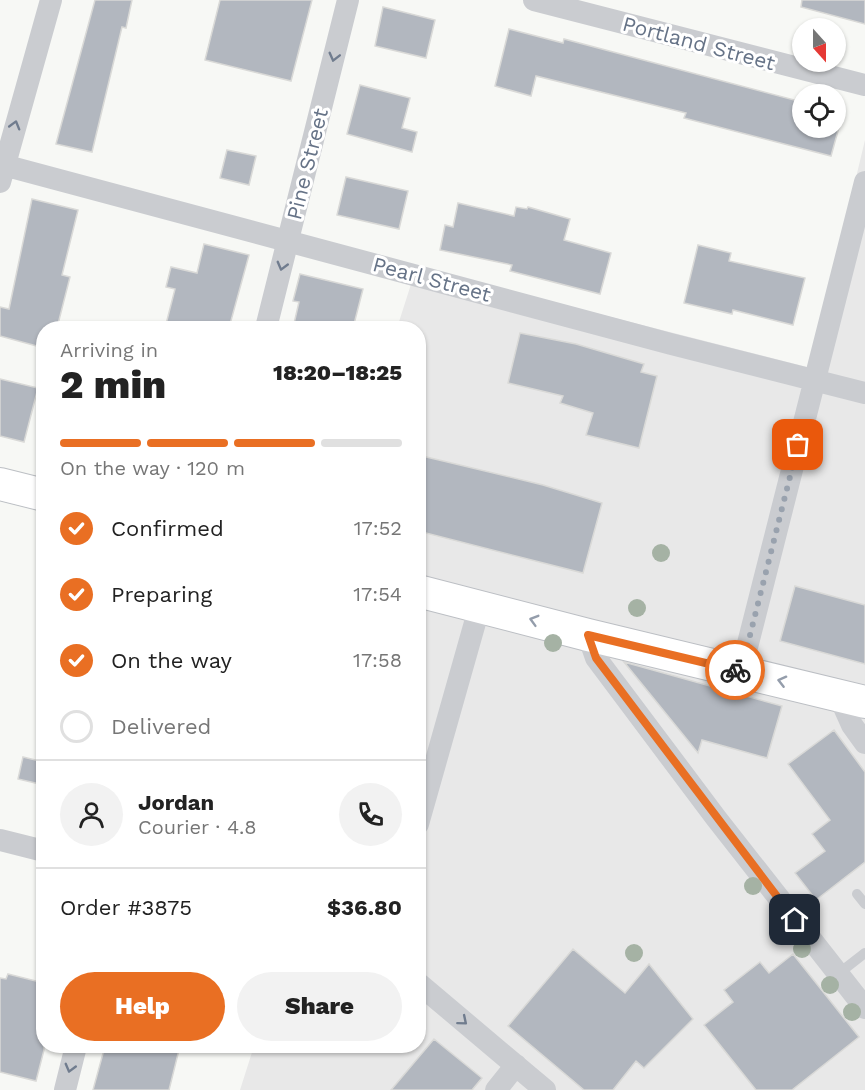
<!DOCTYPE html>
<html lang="en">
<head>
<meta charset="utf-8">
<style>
	body { margin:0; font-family:"Work Sans",sans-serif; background:#f2f2f2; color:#222; height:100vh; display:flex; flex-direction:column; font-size:22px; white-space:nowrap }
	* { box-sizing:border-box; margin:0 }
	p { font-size:20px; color:#767676 }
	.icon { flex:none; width:33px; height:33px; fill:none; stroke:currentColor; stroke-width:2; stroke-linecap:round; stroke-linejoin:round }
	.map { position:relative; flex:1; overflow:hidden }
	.panel { position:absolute; left:36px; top:321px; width:390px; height:732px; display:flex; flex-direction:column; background:#fff; border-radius:24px; box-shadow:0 2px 4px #0004 }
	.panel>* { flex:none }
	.needle { width:39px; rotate:159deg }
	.fabs { position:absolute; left:792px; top:18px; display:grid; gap:12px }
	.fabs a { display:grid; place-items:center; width:54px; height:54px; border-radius:50%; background:#fff; box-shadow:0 2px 4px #0004; font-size:30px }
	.pin { position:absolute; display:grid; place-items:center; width:51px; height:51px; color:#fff; margin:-26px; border-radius:12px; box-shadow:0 3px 9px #0006 }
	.courier { position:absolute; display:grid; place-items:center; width:60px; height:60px; margin:-30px; border:4px solid #e96f23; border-radius:50%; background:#fff; color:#222; box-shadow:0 2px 8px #0007 }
	.summary em { font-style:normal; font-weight:800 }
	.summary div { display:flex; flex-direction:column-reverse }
	.summary { display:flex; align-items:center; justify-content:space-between; height:102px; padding:0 24px }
	h1 { font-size:39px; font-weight:800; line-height:45px }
	.bar { display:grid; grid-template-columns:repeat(4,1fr); gap:9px 6px; align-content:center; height:72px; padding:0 24px }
	.bar i { height:8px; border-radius:4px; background:#e0e0e0 }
	.bar .active { background:#e96f23 }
	.bar p { grid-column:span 4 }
	.line { display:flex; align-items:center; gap:15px; padding:0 24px; border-top:2px solid #e0e0e0 }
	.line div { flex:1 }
	.round { display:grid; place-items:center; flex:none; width:63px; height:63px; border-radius:32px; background:#f2f2f2 }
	ol { padding:0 24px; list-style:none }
	li { display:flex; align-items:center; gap:18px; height:66px }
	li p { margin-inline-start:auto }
	li .icon { padding:6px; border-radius:50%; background:#e96f23; color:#fff; stroke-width:4 }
	li:last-child { color:#767676 }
	li i { width:33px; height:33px; border:3px solid #e0e0e0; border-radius:50% }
	.primary-button { display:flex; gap:12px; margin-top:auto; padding:12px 24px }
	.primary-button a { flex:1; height:69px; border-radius:36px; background:#e96f23; color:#fff; font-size:24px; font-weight:800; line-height:69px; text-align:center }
	.primary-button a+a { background:#f2f2f2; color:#222 }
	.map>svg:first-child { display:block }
</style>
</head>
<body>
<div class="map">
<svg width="865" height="1090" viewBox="0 0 865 1090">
	<rect width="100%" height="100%" fill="#f7f8f5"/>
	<path fill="#e8e8e8" d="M865,140V1090H240L254,1046H418V328H397L413,278L419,268L807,367L812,361Z"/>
	<path fill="#b2b7bf" stroke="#d9d9d7" stroke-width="1.5" d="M95,0H132L126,28L122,27L92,152L56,144Z
		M220,0H312L291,81L205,60Z
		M802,0H865V24L801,7Z
		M383,7L435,20L426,58L375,46Z
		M509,29L563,43L564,39L802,102V128H836V111L843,113L831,156L684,118L686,113L536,76L531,96L495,86Z
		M360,85L410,98L402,128L417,132L412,152L347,134Z
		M227,150L256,156L249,185L220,178Z
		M346,177L408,191L399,229L337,215Z
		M32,199L78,210L62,275L70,277L57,328H44V348L0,336V307L9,309Z
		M458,203L514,216L516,207L527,209L528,207L570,219L564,240L611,253L600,294L510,271L512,265L440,250L445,225L453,227Z
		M204,244L249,255L229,328H165L175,289L166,287L171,267L197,273Z
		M698,245L731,253L729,261L805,278L793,325L733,310L732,314L684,303Z
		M300,274L363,289L353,328H293L299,302L293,301Z
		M520,333L576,344L644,364L641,372L657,376L639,448L586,435L593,413L560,403L563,396L508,383Z
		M0,379L38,388L24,442L0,436Z
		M418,455L543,485L602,503L583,573L418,531Z
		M795,586L865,605V664L780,641Z
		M624,662L782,706L767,758L702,740L698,753Z
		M834,730L865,772V862L816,900L795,873L825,851L812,834L830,820L788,764Z
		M23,757L44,762V785L18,779Z
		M573,949L625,993L649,964L693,1019L644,1068L636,1061L613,1090H584L508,1026Z
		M793,954L859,1037L792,1090H756L704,1025L733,1002L724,990L760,962L769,973Z
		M8,974L44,983V1050L36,1081L0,1072V978L6,979Z
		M434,1039L482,1078L472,1090H391Z
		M105,1046H180L169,1090H93Z"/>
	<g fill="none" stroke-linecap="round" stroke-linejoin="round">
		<defs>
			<path id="secondary" d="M0,484L44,495
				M418,591L588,635L865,702"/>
		</defs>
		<use href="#secondary" stroke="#bcbfc4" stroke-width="34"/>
		<path stroke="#caccd0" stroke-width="10" d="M857,894L865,904
			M838,974L865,953"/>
		<path stroke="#caccd0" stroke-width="22" d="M534,0L865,85
			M0,164L671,344L865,393
			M0,182L51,0
			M266,328L348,0
			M588,635L596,658L716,818L865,1008
			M741,671L865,182
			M839,696L852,725L865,743
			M418,824L480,605
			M0,840L44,851
			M418,983L545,1090
			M65,1090L76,1046
			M496,1090L516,1065"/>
		<use href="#secondary" stroke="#fff" stroke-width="32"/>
	</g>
	<g fill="#a5b2a4">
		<circle cx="661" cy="553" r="9"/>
		<circle cx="637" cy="608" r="9"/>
		<circle cx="553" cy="643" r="9"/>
		<circle cx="753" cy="886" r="9"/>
		<circle cx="802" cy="949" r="9"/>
		<circle cx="634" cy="953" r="9"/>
		<circle cx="830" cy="985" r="9"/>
		<circle cx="852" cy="1012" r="9"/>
	</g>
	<defs><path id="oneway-chevron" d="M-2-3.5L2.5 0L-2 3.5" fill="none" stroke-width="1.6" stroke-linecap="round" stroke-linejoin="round" transform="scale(1.5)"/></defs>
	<g stroke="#707c8e">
		<use href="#oneway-chevron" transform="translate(334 57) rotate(104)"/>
		<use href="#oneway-chevron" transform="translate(15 125) rotate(-74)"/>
		<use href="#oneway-chevron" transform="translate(282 266) rotate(105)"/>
		<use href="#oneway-chevron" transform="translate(463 1021) rotate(40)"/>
		<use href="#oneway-chevron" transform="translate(70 1068) rotate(105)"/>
	</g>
	<g stroke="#949dab">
		<use href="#oneway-chevron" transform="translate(534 620) rotate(-164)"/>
		<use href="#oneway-chevron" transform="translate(782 681) rotate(-166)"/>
	</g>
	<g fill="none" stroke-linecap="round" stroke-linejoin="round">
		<path stroke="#99a2ae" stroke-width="6" stroke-dasharray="0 10.8" d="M735,670L741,671L798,445"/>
		<path stroke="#e96f23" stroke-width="8" d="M735,670L588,635L596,658L795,920"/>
	</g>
	<g text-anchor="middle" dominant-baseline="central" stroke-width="6" stroke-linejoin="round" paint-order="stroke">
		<g font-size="21" fill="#667387" stroke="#fff">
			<text transform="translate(699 43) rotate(15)">Portland Street</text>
			<text transform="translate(307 164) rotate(-76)">Pine Street</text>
			<text transform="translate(432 279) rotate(15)">Pearl Street</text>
		</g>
	</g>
</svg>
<div class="fabs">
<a><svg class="needle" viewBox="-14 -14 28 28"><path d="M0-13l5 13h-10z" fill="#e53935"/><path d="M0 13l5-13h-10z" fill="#767676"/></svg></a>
<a><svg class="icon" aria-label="locate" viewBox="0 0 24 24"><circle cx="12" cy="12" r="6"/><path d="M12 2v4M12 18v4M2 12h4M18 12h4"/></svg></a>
</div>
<div class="pin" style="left:798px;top:445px;background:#ea580c"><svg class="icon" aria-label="bag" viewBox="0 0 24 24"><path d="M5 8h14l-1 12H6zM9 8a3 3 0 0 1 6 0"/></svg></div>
<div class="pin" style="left:795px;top:920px;background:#1f2937"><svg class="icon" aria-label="home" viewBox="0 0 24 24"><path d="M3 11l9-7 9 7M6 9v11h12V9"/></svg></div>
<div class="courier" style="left:735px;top:670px"><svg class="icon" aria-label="bike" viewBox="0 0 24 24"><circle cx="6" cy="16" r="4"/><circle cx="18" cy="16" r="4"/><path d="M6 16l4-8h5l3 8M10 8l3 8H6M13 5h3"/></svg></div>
<section class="panel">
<div class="summary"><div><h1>2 min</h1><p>Arriving in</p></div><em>18:20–18:25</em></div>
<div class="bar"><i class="active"></i><i class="active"></i><i class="active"></i><i></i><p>On the way · 120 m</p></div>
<ol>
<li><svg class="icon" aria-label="check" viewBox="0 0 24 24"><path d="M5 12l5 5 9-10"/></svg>Confirmed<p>17:52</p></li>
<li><svg class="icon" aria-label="check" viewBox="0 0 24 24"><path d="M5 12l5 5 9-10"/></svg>Preparing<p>17:54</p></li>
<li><svg class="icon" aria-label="check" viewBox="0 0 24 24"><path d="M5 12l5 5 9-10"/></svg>On the way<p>17:58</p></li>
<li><i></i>Delivered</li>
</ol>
<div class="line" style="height:108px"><a class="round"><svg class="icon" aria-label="person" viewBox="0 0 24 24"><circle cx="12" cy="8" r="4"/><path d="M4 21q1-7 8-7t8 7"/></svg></a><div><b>Jordan</b><p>Courier · 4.8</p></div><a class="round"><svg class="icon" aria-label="phone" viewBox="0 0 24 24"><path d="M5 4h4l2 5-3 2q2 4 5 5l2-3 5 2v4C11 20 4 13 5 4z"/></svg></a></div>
<div class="line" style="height:78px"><div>Order #3875</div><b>$36.80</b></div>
<div class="primary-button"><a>Help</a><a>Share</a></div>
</section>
</div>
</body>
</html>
